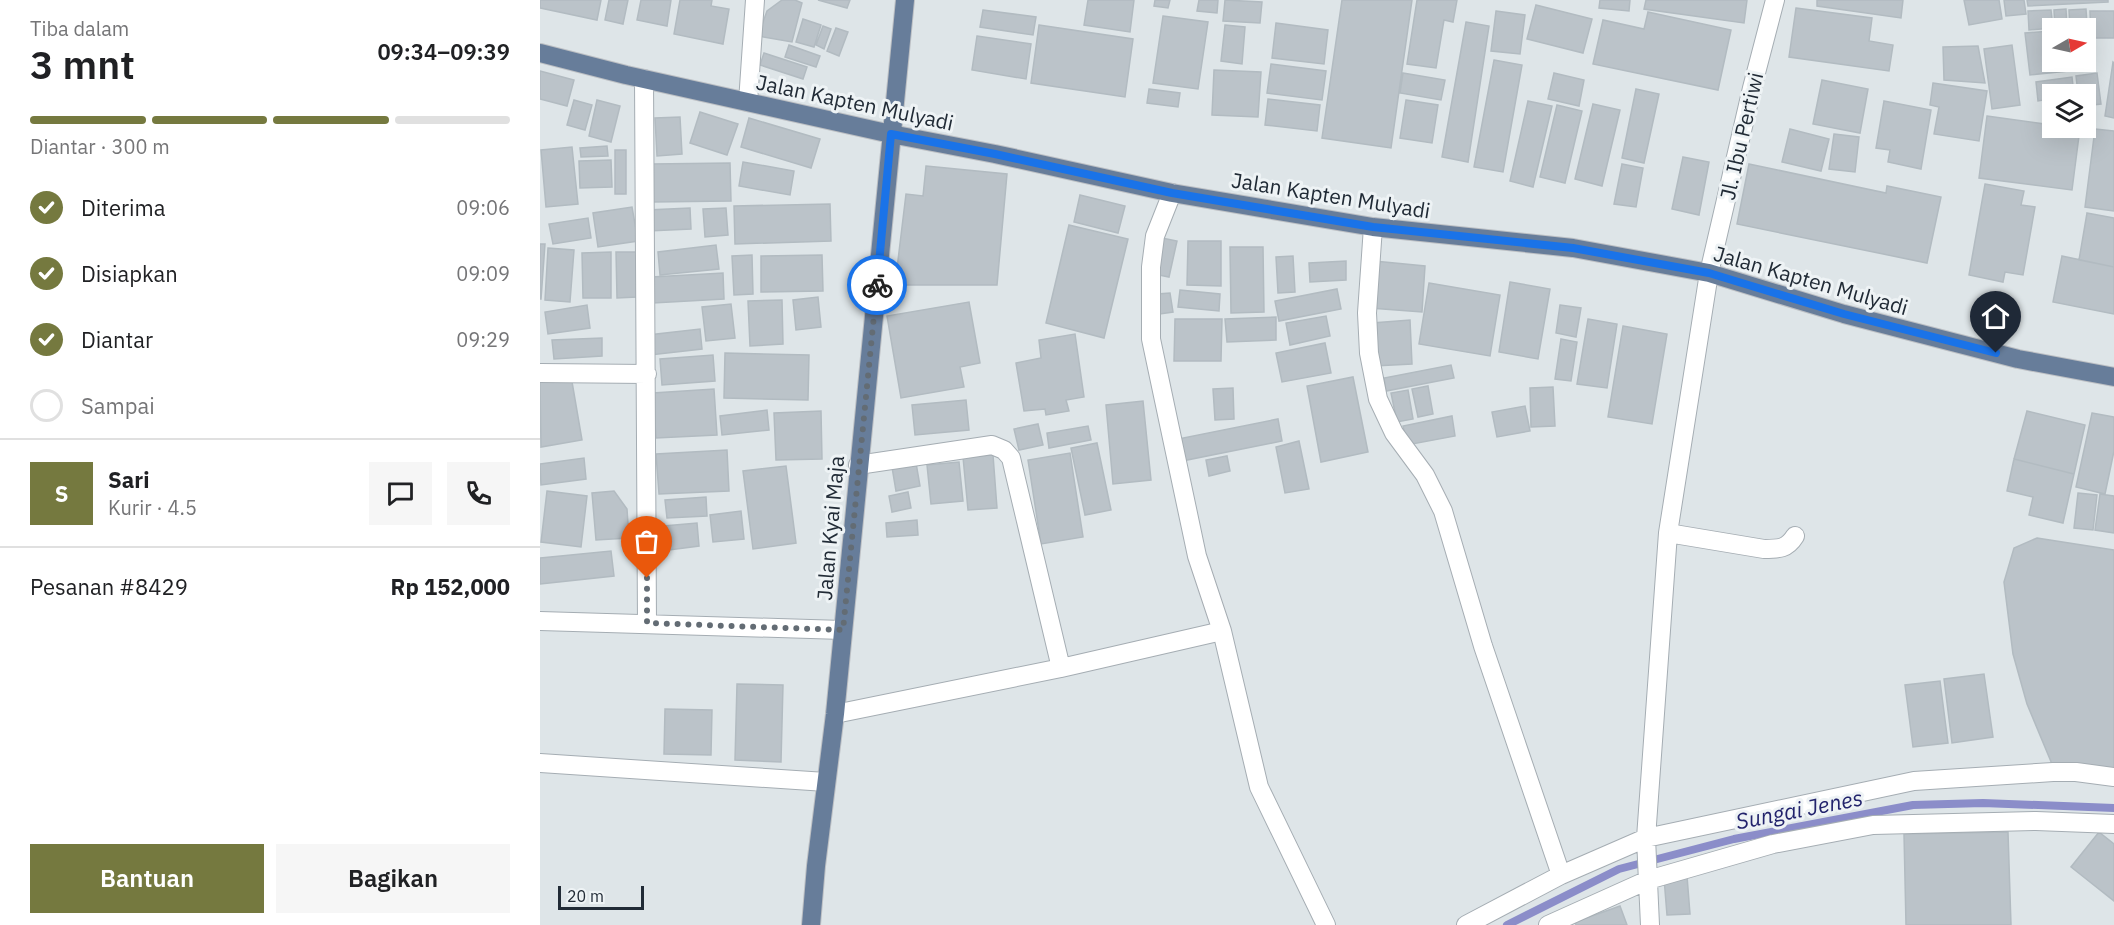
<!DOCTYPE html>
<html lang="id">
<head>
<meta charset="utf-8">
<style>
	body { margin:0; font-family:"IBM Plex Sans",sans-serif; background:#f6f6f6; color:#202124; height:100vh; display:flex; flex-direction:column; font-size:22px; white-space:nowrap }
	* { box-sizing:border-box; margin:0 }
	p { font-size:20px; color:#757577 }
	.icon { flex:none; width:33px; height:33px; fill:none; stroke:currentColor; stroke-width:2; stroke-linecap:round; stroke-linejoin:round }
	.map { position:relative; flex:1; overflow:hidden }
	.details { display:flex; flex-direction:column; background:#fff; width:540px }
	.details>* { flex:none }
	.needle { width:39px; rotate:81deg }
	.fabs { position:absolute; left:1502px; top:18px; display:grid; gap:12px }
	.fabs a { display:grid; place-items:center; width:54px; height:54px; border-radius:0px; background:#fff; box-shadow:0 6px 24px #0002; font-size:30px }
	.scale { position:absolute; left:18px; bottom:15px; width:86px; box-sizing:border-box; padding-left:6px; border:3px solid #212b36; border-top:0; font-size:16px; line-height:21px; white-space:nowrap; color:#212b36; -webkit-text-stroke:4px #eef3f5; paint-order:stroke }
	.pin { position:absolute; display:grid; place-items:center; width:51px; height:51px; color:#fff; margin:-62px -26px; border-radius:50% 50% 50% 0; rotate:-45deg; box-shadow:0 0 6px #0007 }
	.pin .icon { rotate:45deg }
	.courier { position:absolute; display:grid; place-items:center; width:60px; height:60px; margin:-30px; border:4px solid #1a73e8; border-radius:50%; background:#fff; color:#222; box-shadow:0 2px 8px #0007 }
	.head em { font-style:normal; font-weight:600 }
	.head div { display:flex; flex-direction:column-reverse }
	.head { display:flex; align-items:center; justify-content:space-between; height:102px; padding:0 30px }
	h1 { font-size:39px; font-weight:600; line-height:45px }
	.bar { display:grid; grid-template-columns:repeat(4,1fr); gap:9px 6px; align-content:center; height:72px; padding:0 30px }
	.bar i { height:8px; border-radius:4px; background:#e0e0e0 }
	.bar .on { background:#75793f }
	.bar p { grid-column:span 4 }
	.line { display:flex; align-items:center; gap:15px; padding:0 30px; border-top:2px solid #e0e0e0 }
	.line div { flex:1 }
	.round { display:grid; place-items:center; flex:none; width:63px; height:63px; border-radius:0px; background:#f6f6f6 }
	ol { padding:0 30px; list-style:none }
	li { display:flex; align-items:center; gap:18px; height:66px }
	li p { margin-inline-start:auto }
	li .icon { padding:6px; border-radius:50%; background:#75793f; color:#fff; stroke-width:4 }
	li:last-child { color:#757577 }
	li i { width:33px; height:33px; border:3px solid #e0e0e0; border-radius:50% }
	.primary-button { display:flex; gap:12px; margin-top:auto; padding:12px 30px }
	.primary-button a { flex:1; height:69px; border-radius:0px; background:#75793f; color:#fff; font-size:24px; font-weight:600; line-height:69px; text-align:center }
	.primary-button a+a { background:#f6f6f6; color:#202124 }
	main { display:flex; flex:1; min-height:0 }
	.map>svg:first-child { display:block }
</style>
</head>
<body>
<main>
<section class="details">
<div class="head"><div><h1>3 mnt</h1><p>Tiba dalam</p></div><em>09:34–09:39</em></div>
<div class="bar"><i class="on"></i><i class="on"></i><i class="on"></i><i></i><p>Diantar · 300 m</p></div>
<ol>
<li><svg class="icon" aria-label="check" viewBox="0 0 24 24"><path d="M5 12l5 5 9-10"/></svg>Diterima<p>09:06</p></li>
<li><svg class="icon" aria-label="check" viewBox="0 0 24 24"><path d="M5 12l5 5 9-10"/></svg>Disiapkan<p>09:09</p></li>
<li><svg class="icon" aria-label="check" viewBox="0 0 24 24"><path d="M5 12l5 5 9-10"/></svg>Diantar<p>09:29</p></li>
<li><i></i>Sampai</li>
</ol>
<div class="line" style="height:108px"><b class="round" style="background:#75793f;color:#fff">S</b><div><b>Sari</b><p>Kurir · 4.5</p></div><a class="round"><svg class="icon" aria-label="chat" viewBox="0 0 24 24"><path d="M4 5h16v11H9l-5 4z"/></svg></a><a class="round"><svg class="icon" aria-label="phone" viewBox="0 0 24 24"><path d="M5 4h4l2 5-3 2q2 4 5 5l2-3 5 2v4C11 20 4 13 5 4z"/></svg></a></div>
<div class="line" style="height:78px"><div>Pesanan #8429</div><b>Rp 152,000</b></div>
<div class="primary-button"><a>Bantuan</a><a>Bagikan</a></div>
</section>
<div class="map">
<svg width="1574" height="925" viewBox="0 0 1574 925">
	<rect width="100%" height="100%" fill="#dee5e8"/>
	<g fill="none" stroke-linecap="round" stroke-linejoin="round">
		<path stroke="#8b8dc9" stroke-width="8" d="M967,925L1079,869L1194,839L1373,805L1443,803L1574,808"/>
	</g>
	<path fill="#bbc3c9" stroke="#b2bbc1" stroke-width="1.5" d="M0,0H61L57,20L0,8Z
		M69,0H88L83,24L65,20Z
		M101,0H131L127,26L97,20Z
		M140,0H172L171,6L189,9L183,44L134,34Z
		M242,0H255L262,3L252,42L218,36L227,11Z
		M278,0H310L307,8Z
		M548,0H594L590,32L544,25Z
		M615,0H630L628,8L614,6Z
		M659,0H678L677,13L657,11Z
		M685,0L722,2L720,23L683,21Z
		M802,0H872L851,148L782,138Z
		M877,0H917L913,22L904,20L896,68L867,64Z
		M1060,0H1090L1089,11L1059,8Z
		M1106,0H1207L1204,23L1104,9Z
		M1277,0H1363L1361,18L1277,6Z
		M1424,0H1459L1462,19L1429,25Z
		M1464,0H1484L1486,14L1466,16Z
		M1487,0H1568V2L1488,6Z
		M996,5L1052,19L1043,53L987,39Z
		M1256,8L1332,18L1329,41L1353,45L1349,71L1249,57Z
		M1526,9L1527,28H1515L1514,10Z
		M1546,9L1549,56H1545V28H1530L1529,10Z
		M443,10L496,17L493,35L440,27Z
		M1511,10L1513,28L1489,30L1488,11Z
		M956,11L985,15L980,54L951,51Z
		M1550,11H1574V38H1551Z
		M1108,12L1191,30L1178,90L1053,64L1063,20L1104,29Z
		M623,16L668,22L658,89L613,83Z
		M263,19L281,25L274,47L256,42Z
		M926,22L949,26L928,162L902,157Z
		M736,23L788,30L784,64L732,58Z
		M499,25L593,39L585,97L491,83Z
		M685,25L705,27L702,64L681,61Z
		M283,26L291,29L284,49L276,45Z
		M296,28L308,32L299,56L287,51Z
		M1511,31L1512,62H1527L1528,71L1490,75L1485,33Z
		M437,36L491,44L486,79L432,70Z
		M249,45L280,56L276,67L245,57Z
		M1472,45L1480,105L1452,109L1444,49Z
		M1438,46L1445,83L1404,80L1403,47Z
		M224,53L267,67L263,79L220,65Z
		M954,60L982,65L963,172L934,167Z
		M1573,62L1574,63V118L1565,116Z
		M731,64L786,71L782,100L727,93Z
		M674,70L721,72L718,117L672,115Z
		M0,71L34,80L27,106L0,99Z
		M863,73L905,80L901,100L860,93Z
		M1014,73L1044,80L1039,106L1008,99Z
		M1557,73L1561,104L1545,106V94H1538L1536,76Z
		M1532,77L1534,94H1512V117L1510,99L1498,101L1496,82Z
		M1282,80L1328,89L1320,133L1273,124Z
		M1393,83L1447,91L1439,141L1394,134L1399,107L1390,105Z
		M609,89L640,93L638,107L607,103Z
		M1096,89L1119,94L1104,163L1082,158Z
		M728,99L780,105L777,131L725,125Z
		M34,100L52,105L45,130L27,125Z
		M57,100L80,106L71,142L49,136Z
		M866,100L898,105L892,143L860,138Z
		M988,101L1012,106L993,187L970,181Z
		M1344,101L1391,110L1381,169L1348,162L1350,150L1336,148Z
		M1053,104L1080,110L1062,186L1035,179Z
		M1017,105L1042,111L1025,183L1000,177Z
		M160,112L198,124L187,155L150,143Z
		M1447,116L1512,125V128H1540L1532,190L1439,178Z
		M140,117L142,154L117,156L115,118Z
		M209,118L280,139L271,168L201,147Z
		M1250,129L1289,139L1281,171L1242,162Z
		M1555,129L1574,131V211L1545,207Z
		M1294,134L1319,137L1315,172L1289,169Z
		M67,146L68,156L41,157L40,148Z
		M32,147L38,204L6,207L1,150Z
		M75,150H86V194H75Z
		M1143,157L1169,162L1159,215L1132,209Z
		M71,160L72,187L40,188L39,161Z
		M203,162L254,171L250,195L199,186Z
		M190,163L191,201L112,202L111,164Z
		M1082,164L1103,168L1096,207L1074,204Z
		M1209,164L1346,193L1347,186L1401,197L1387,263L1197,224Z
		M386,166L467,174L457,285H355L366,194L383,196Z
		M1445,184L1484,191L1481,205L1495,207L1483,275L1465,272L1463,282L1429,275Z
		M540,195L585,206L578,233L534,222Z
		M290,204L291,241L195,244L194,206Z
		M92,207L98,241L58,247L53,213Z
		M150,208L151,229L108,231L107,210Z
		M186,208L188,235L165,237L163,209Z
		M1547,213L1574,218V267L1539,260Z
		M48,218L51,238L13,244L9,224Z
		M529,225L588,239L564,338L506,323Z
		M622,238L637,241L629,277L614,274Z
		M648,241H681V286L647,285Z
		M0,244H5L1,299H0Z
		M176,245L179,269L120,275L118,252Z
		M690,247H723L724,312L691,313Z
		M8,248L34,250L30,302L5,300Z
		M71,252V298H43L42,253Z
		M76,252H96L97,297L77,298Z
		M212,255L213,294L194,295L192,256Z
		M282,255L283,291L221,292V256Z
		M753,256L755,292L738,293L736,257Z
		M1522,256L1574,267V314L1513,302Z
		M806,261V280L770,282L769,263Z
		M834,261L885,266L882,312L830,308Z
		M183,273L184,299L113,303L112,277Z
		M970,282L1010,289L998,359L959,352Z
		M889,283L960,295L950,356L879,344Z
		M797,289L801,309L739,321L735,301Z
		M640,290L680,294L679,311L638,307Z
		M630,293L633,312L620,314L617,294Z
		M278,297L281,327L256,330L253,300Z
		M242,300L243,344L210,346L208,301Z
		M429,302L440,363L420,367L424,387L361,398L347,316Z
		M191,304L195,338L166,341L162,307Z
		M47,305L50,328L8,334L5,312Z
		M1020,305L1041,308L1036,337L1016,333Z
		M786,316L790,336L750,345L746,323Z
		M736,317V340L687,342L685,319Z
		M635,319H682L681,361H634Z
		M1048,319L1077,324L1067,388L1037,384Z
		M870,320L872,364L834,366L832,323Z
		M1083,326L1127,334L1112,424L1068,417Z
		M160,329L162,349L110,355L108,335Z
		M535,334L544,397L526,400L529,411L506,415L505,409L484,411L476,363L501,358L499,340Z
		M62,338V356L14,359L12,340Z
		M1021,339L1037,342L1031,381L1015,379Z
		M785,343L791,373L742,382L736,353Z
		M185,353L269,355L268,400L184,398Z
		M173,355L175,381L122,385L120,359Z
		M911,365L914,378L846,391L844,378Z
		M31,376L42,440L1,447L0,382Z
		M813,377L828,452L781,462L767,386Z
		M888,386L893,414L878,417L872,389Z
		M1013,387L1015,426L991,427L990,388Z
		M693,388L694,419L675,420L673,389Z
		M174,389L177,435L116,438L113,393Z
		M868,390L873,419L857,422L851,393Z
		M426,400L429,430L375,435L372,405Z
		M603,401L611,480L573,484L566,405Z
		M985,406L990,431L957,437L952,412Z
		M227,410L229,430L182,435L180,416Z
		M281,411L282,459L236,460L234,413Z
		M1487,411L1545,425L1534,474L1474,459Z
		M1552,413L1574,417V451L1565,494L1536,487Z
		M912,416L915,436L867,445L863,426Z
		M738,419L742,441L642,461L638,439Z
		M498,424L503,445L479,450L474,429Z
		M548,426L551,440L509,448L507,433Z
		M759,441L769,489L745,493L736,447Z
		M557,443L571,510L545,515L531,448Z
		M187,450L189,491L119,494L116,454Z
		M530,453L543,537L501,544L488,460Z
		M453,455L457,508L428,510L423,457Z
		M687,456L690,471L669,476L666,460Z
		M44,458L46,479L1,485L0,464Z
		M1474,459L1534,474L1523,523L1489,515L1493,497L1467,491Z
		M419,462L423,501L391,504L387,465Z
		M376,463L380,486L356,491L352,467Z
		M246,466L256,543L213,549L203,471Z
		M7,491L47,496L41,547L1,542Z
		M74,491L87,509L89,538L56,540L52,493Z
		M368,492L371,508L352,512L349,496Z
		M1538,493L1557,495L1553,530L1534,528Z
		M1560,494L1574,496V533L1555,530Z
		M166,497L167,516L127,518L125,500Z
		M201,511L204,539L173,542L170,515Z
		M377,520L378,535L347,537L346,523Z
		M157,523L159,546L114,552L112,527Z
		M1497,538L1574,550V770L1512,764L1487,704L1473,654L1464,582L1474,548Z
		M71,551L74,576L0,584V558Z
		M1444,674L1453,737L1412,743L1404,679Z
		M1400,681L1408,743L1373,747L1365,685Z
		M197,684L243,685L241,762L195,760Z
		M125,709L172,710L171,755L124,754Z
		M1468,832L1471,925H1366L1364,834Z
		M1559,832L1574,844V901L1531,867Z
		M1147,876L1150,914L1127,915L1124,878Z
		M1080,906L1087,925H1036L1035,922Z"/>
	<g fill="none" stroke-linecap="round" stroke-linejoin="round">
		<defs>
			<path id="minor" d="M104,79L107,623
				M208,102L215,0
				M632,193L615,236L611,267V339L657,556L682,631L719,787L786,925
				M833,227L827,313L829,353L838,399L854,433L885,475L903,511L943,646L1021,875
				M0,373L107,374
				M318,465L452,445L464,450L471,458L521,668
				M1128,533L1224,549C1239,549 1247,549 1255,536
				M0,621L303,630
				M295,714L521,668L682,631
				M0,763L286,782
				M926,925L1021,875L1106,838L1374,781L1513,772H1536L1574,777
				M1008,925L1108,880L1233,844L1333,825L1496,821L1574,824
				M1110,925L1106,838L1128,533L1169,273L1212,88L1235,0"/>
			<path id="major" d="M0,53L86,75L351,134L455,154L632,193L833,227L1033,248L1169,273L1304,314L1478,359L1574,377
				M271,925L276,866L295,714L365,0"/>
		</defs>
		<use href="#minor" stroke="#a5adb3" stroke-width="20"/>
		<use href="#major" stroke="#bcbfc3" stroke-width="20"/>
		<use href="#minor" stroke="#fff" stroke-width="18"/>
		<use href="#major" stroke="#677d9a" stroke-width="18"/>
	</g>
	<g fill="none" stroke-linecap="round" stroke-linejoin="round">
		<path stroke="#636c74" stroke-width="6" stroke-dasharray="0 10.8" d="M107,578V623L303,630L337,285"/>
		<path stroke="#1a73e8" stroke-width="8" d="M337,285L351,134L455,154L632,193L833,227L1033,248L1169,273L1304,314L1456,353"/>
	</g>
	<g text-anchor="middle" dominant-baseline="central" stroke-width="6" stroke-linejoin="round" paint-order="stroke">
		<g font-size="21" fill="#212b36" stroke="#eef3f5">
			<text transform="translate(315 102) rotate(12)">Jalan Kapten Mulyadi</text>
			<text transform="translate(1201 136) rotate(-77)">Jl. Ibu Pertiwi</text>
			<text transform="translate(791 195) rotate(9)">Jalan Kapten Mulyadi</text>
			<text transform="translate(1271 280) rotate(16)">Jalan Kapten Mulyadi</text>
			<text transform="translate(290 528) rotate(-85)">Jalan Kyai Maja</text>
		</g>
		<g font-size="22" font-style="italic" fill="#22236c" stroke="#eef3f5">
			<text transform="translate(1259 809) rotate(-11)">Sungai Jenes</text>
		</g>
	</g>
</svg>
<div class="fabs">
<a><svg class="needle" viewBox="-14 -14 28 28"><path d="M0-13l5 13h-10z" fill="#e53935"/><path d="M0 13l5-13h-10z" fill="#757577"/></svg></a>
<a><svg class="icon" aria-label="layers" viewBox="0 0 24 24"><path d="M12 4l9 5-9 5-9-5zM3 14l9 5 9-5"/></svg></a>
</div>
<div class="scale">20 m</div>
<div class="pin" style="left:107px;top:578px;background:#ea580c"><svg class="icon" aria-label="bag" viewBox="0 0 24 24"><path d="M5 8h14l-1 12H6zM9 8a3 3 0 0 1 6 0"/></svg></div>
<div class="pin" style="left:1456px;top:353px;background:#1f2937"><svg class="icon" aria-label="home" viewBox="0 0 24 24"><path d="M3 11l9-7 9 7M6 9v11h12V9"/></svg></div>
<div class="courier" style="left:337px;top:285px"><svg class="icon" aria-label="bike" viewBox="0 0 24 24"><circle cx="6" cy="16" r="4"/><circle cx="18" cy="16" r="4"/><path d="M6 16l4-8h5l3 8M10 8l3 8H6M13 5h3"/></svg></div>
</div>
</main>
</body>
</html>
